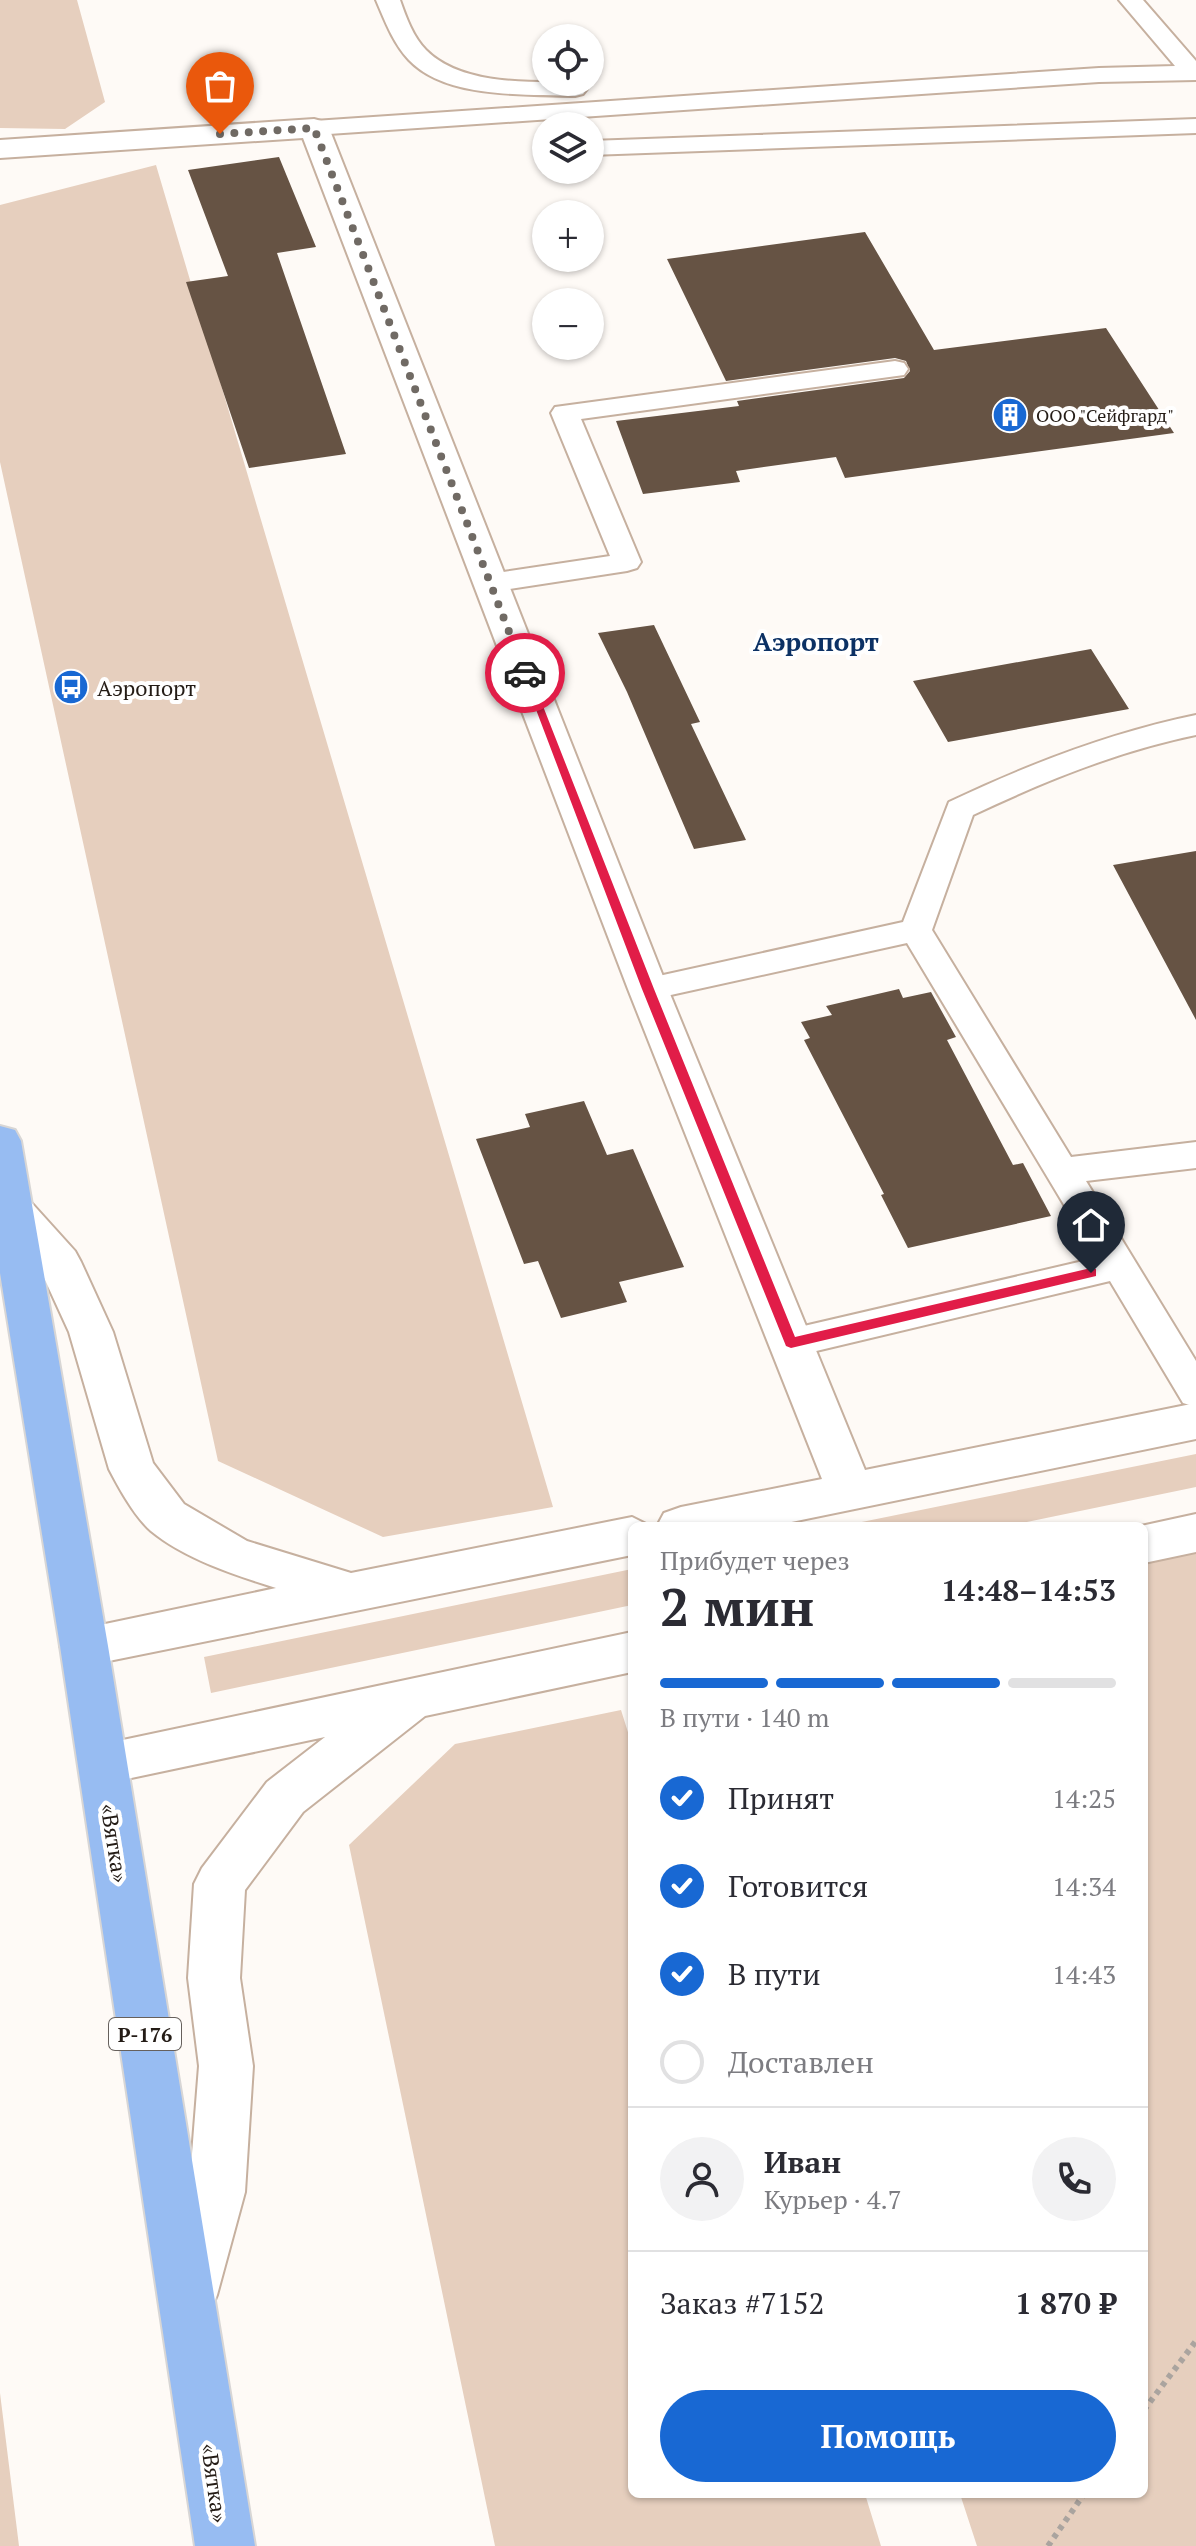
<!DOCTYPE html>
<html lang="ru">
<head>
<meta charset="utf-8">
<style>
	body { margin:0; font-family:"PT Serif",serif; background:#f2f2f3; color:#2b2b33; height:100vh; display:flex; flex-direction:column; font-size:30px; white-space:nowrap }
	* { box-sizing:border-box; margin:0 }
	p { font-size:26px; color:#7c7c81 }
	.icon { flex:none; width:44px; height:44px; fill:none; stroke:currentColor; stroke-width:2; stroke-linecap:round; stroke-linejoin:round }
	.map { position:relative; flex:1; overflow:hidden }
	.details { position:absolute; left:628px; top:1522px; width:520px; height:976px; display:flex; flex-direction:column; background:#fff; border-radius:12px; box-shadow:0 2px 6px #0004 }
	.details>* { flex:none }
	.tools { position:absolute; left:532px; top:24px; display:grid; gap:16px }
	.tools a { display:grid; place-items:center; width:72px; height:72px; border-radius:50%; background:#fff; box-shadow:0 2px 6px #0004; font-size:40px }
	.pin { position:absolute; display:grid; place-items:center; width:68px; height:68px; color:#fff; margin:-82px -34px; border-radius:50% 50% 50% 0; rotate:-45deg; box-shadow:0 0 8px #0007 }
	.pin .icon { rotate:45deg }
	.courier { position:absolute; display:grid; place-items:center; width:80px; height:80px; margin:-40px; border:6px solid #e11d48; border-radius:50%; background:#fff; color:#222; box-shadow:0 2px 10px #0007 }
	.overview em { font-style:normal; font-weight:700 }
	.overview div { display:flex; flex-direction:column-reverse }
	.overview { display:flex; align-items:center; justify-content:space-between; height:136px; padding:0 32px }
	h1 { font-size:52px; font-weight:700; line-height:60px }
	.bar { display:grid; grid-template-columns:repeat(4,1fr); gap:12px 8px; align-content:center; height:96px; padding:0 32px }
	.bar i { height:10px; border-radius:6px; background:#e1e1e2 }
	.bar .on { background:#1868d3 }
	.bar p { grid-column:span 4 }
	.line { display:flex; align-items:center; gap:20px; padding:0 32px; border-top:2px solid #e1e1e2 }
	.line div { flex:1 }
	.round { display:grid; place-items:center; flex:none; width:84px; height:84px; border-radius:42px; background:#f2f2f3 }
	ol { padding:0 32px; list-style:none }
	li { display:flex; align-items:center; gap:24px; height:88px }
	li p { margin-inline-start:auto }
	li .icon { padding:8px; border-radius:50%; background:#1868d3; color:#fff; stroke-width:4 }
	li:last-child { color:#7c7c81 }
	li i { width:44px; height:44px; border:4px solid #e1e1e2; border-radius:50% }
	.cta { display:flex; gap:16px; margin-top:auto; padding:16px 32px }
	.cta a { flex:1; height:92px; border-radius:48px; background:#1868d3; color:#fff; font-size:32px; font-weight:700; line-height:92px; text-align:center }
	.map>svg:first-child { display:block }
</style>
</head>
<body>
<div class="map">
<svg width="1196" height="2546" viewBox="0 0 1196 2546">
	<rect width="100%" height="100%" fill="#fefaf6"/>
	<path fill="#e6cfbe" d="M0,0H77L105,102L65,129L0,128Z
		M156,165L553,1507L383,1537L218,1461L0,462V205Z
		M1196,1454V1487L1008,1526H842Z
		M1196,1532V2546H977L960,2494H1144V1544Z
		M632,1569V1605L211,1693L204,1657Z
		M621,1710L632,1745V2494H865L881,2546H495L349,1845L455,1744Z
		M0,2393L19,2546H0Z"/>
	<path fill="#665344" d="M279,157L316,247L277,253L346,454L249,468L186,282L228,276L188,170Z
		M865,232L934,350L1106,328L1174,433L845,478L836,457L736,471L740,482L643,494L616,421L739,406L737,401L904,378L910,371L906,361L895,358L726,381L667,259Z
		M654,625L700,722L691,724L746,840L694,849L627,692L598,633Z
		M1091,649L1129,709L948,742L913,681Z
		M1196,851V1020L1113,865Z
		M899,989L903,998L931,992L956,1037L947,1040L1013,1165L1023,1163L1051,1216L908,1248L881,1195L884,1194L804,1040L810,1038L801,1022L832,1015L826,1006Z
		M584,1101L607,1155L633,1149L684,1267L619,1282L627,1302L561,1318L538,1261L524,1264L476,1139L530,1127L525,1114Z"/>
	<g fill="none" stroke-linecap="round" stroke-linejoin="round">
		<defs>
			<path id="service" d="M376,0H400C406,17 413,37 426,50C462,86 531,82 576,82L583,84L587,89L583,94L575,96C525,94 446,99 409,60C393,43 385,21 376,0Z
				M1119,0H1143L1196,61V80L1099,82L314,135L305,133L302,128L305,123L314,121L1099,68L1175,66Z
				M1196,119V133L590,155V141Z
				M895,361L904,363L908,369L904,375L581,419L641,562L637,568L627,571L490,592L480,589L476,583L480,577L490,574L610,556L551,413L555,407Z
				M1196,715V735C1118,751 1045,781 973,815L932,930L1071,1157L1196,1142V1168L1086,1181L1196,1361V1407L1183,1403L1110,1281L791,1357L778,1353L773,1343L778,1333L791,1329L1096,1258L907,943L648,1000L636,997L631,989L636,981L903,922L949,802C1029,764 1109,733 1196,715Z"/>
			<path id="minor" d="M314,119L325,122L329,128L668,989L865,1470L1196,1403V1439L772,1526H657L664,1513L681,1507L822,1479L628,989L303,138L0,158V140Z
				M13,1194L28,1199L75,1251L81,1262L113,1332L153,1463L184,1504L247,1541L351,1573L632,1517L650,1526H632V1555L84,1666L67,1660L60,1646L67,1632L276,1588C235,1575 185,1559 151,1531C134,1516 119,1488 109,1469L69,1332L41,1271L0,1224V1198Z
				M1196,1514V1552L1144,1563V1526H1141Z
				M632,1632V1672L425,1716L303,1812L245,1890L240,1978L253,2066L245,2192L217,2295L209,2314L189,2322L169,2314L161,2295L189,2192L199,2066L188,1978L194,1884L202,1868L267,1782L325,1737L103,1784L85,1778L78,1763L85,1748Z"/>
			<path id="primary" d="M0,1126L15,1130L21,1141L108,1646L255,2546H195L60,1646L0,1273Z"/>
		</defs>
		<use href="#service" stroke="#c6b09f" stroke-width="4"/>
		<use href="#minor" stroke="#c6b09f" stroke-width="4"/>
		<use href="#primary" stroke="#d8d6d5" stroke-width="4"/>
		<path stroke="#aaa49f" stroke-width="6" stroke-dasharray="5 5" stroke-linecap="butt" d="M1144,2410L1196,2341
			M1048,2546L1084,2494"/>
		<use href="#service" fill="#fff" fill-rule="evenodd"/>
		<use href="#minor" fill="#fff" fill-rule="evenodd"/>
		<use href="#primary" fill="#97bcf2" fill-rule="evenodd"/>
	</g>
	<path fill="#e11d48" d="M521,670L530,673L654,989L795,1337L1091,1268L1096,1269V1276L791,1348L786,1346L642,989Z"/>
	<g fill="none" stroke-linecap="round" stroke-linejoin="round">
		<path stroke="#706a64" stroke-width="8" stroke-dasharray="0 14.4" d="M220,134L314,128L525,673"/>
	</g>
	<defs>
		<symbol id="building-disc" viewBox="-11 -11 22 22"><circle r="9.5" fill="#1868d3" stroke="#fff"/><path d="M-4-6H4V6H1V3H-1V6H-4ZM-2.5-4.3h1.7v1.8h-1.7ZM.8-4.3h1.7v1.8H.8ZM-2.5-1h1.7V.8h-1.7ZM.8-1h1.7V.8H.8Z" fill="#fff"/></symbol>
		<symbol id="bus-disc" viewBox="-11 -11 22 22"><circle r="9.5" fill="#1868d3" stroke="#fff"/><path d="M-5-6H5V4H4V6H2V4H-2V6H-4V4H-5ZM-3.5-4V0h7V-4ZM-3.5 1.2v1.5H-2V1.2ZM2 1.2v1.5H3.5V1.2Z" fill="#fff"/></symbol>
	</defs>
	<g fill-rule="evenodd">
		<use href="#building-disc" x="990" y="395" width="40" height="40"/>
		<use href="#bus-disc" x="51" y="667" width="40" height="40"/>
	</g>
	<g text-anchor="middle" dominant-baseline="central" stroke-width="8" stroke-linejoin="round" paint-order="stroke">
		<g font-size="18" fill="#241c16" stroke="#fff" text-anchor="start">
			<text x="1036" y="415">ООО "Сейфгард"</text>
		</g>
		<rect fill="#fff" stroke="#66605c" stroke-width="2" x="109" y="2018" width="72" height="32" rx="6"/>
		<g font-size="20" font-weight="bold" fill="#241c16">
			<text x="145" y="2034">Р-176</text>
		</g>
		<g font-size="22" fill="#241c16" stroke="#fff" text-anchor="start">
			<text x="97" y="687">Аэропорт</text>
		</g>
		<g font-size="22" fill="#241c16" stroke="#fff">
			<text transform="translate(115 1843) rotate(81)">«Вятка»</text>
			<text transform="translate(215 2483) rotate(82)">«Вятка»</text>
		</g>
		<g font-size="26" font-weight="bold" fill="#0c3164" stroke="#fff">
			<text x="816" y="641">Аэропорт</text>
		</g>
	</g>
</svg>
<div class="tools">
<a><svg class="icon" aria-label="locate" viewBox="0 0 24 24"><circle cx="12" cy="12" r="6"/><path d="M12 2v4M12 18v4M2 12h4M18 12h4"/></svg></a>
<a><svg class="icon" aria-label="layers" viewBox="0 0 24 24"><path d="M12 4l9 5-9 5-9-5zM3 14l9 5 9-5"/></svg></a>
<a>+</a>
<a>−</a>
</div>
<div class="pin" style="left:220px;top:134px;background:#ea580c"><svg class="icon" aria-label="bag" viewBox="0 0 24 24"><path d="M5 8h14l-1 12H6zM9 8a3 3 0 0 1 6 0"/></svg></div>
<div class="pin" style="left:1091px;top:1273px;background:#1f2937"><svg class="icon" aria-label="home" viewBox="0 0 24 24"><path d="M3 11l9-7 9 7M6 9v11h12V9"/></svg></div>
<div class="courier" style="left:525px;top:673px"><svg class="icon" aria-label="car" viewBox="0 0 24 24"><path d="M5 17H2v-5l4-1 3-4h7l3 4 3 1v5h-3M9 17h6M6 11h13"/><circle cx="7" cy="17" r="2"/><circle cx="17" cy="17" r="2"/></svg></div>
<section class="details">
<div class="overview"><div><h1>2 мин</h1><p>Прибудет через</p></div><em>14:48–14:53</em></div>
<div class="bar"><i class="on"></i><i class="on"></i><i class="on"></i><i></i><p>В пути · 140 m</p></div>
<ol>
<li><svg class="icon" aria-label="check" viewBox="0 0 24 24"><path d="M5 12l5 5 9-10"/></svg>Принят<p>14:25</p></li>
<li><svg class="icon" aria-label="check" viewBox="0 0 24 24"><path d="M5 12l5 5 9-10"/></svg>Готовится<p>14:34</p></li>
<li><svg class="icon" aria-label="check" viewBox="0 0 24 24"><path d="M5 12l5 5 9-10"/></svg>В пути<p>14:43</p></li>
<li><i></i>Доставлен</li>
</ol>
<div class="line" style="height:144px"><a class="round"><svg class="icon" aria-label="person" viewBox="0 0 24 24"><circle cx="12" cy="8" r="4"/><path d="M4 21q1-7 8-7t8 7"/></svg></a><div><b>Иван</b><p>Курьер · 4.7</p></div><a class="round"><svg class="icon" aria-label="phone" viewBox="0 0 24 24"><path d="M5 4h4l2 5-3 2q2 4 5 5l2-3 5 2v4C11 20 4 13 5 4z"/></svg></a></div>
<div class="line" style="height:104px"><div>Заказ #7152</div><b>1 870 ₽</b></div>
<div class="cta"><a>Помощь</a></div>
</section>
</div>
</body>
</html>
